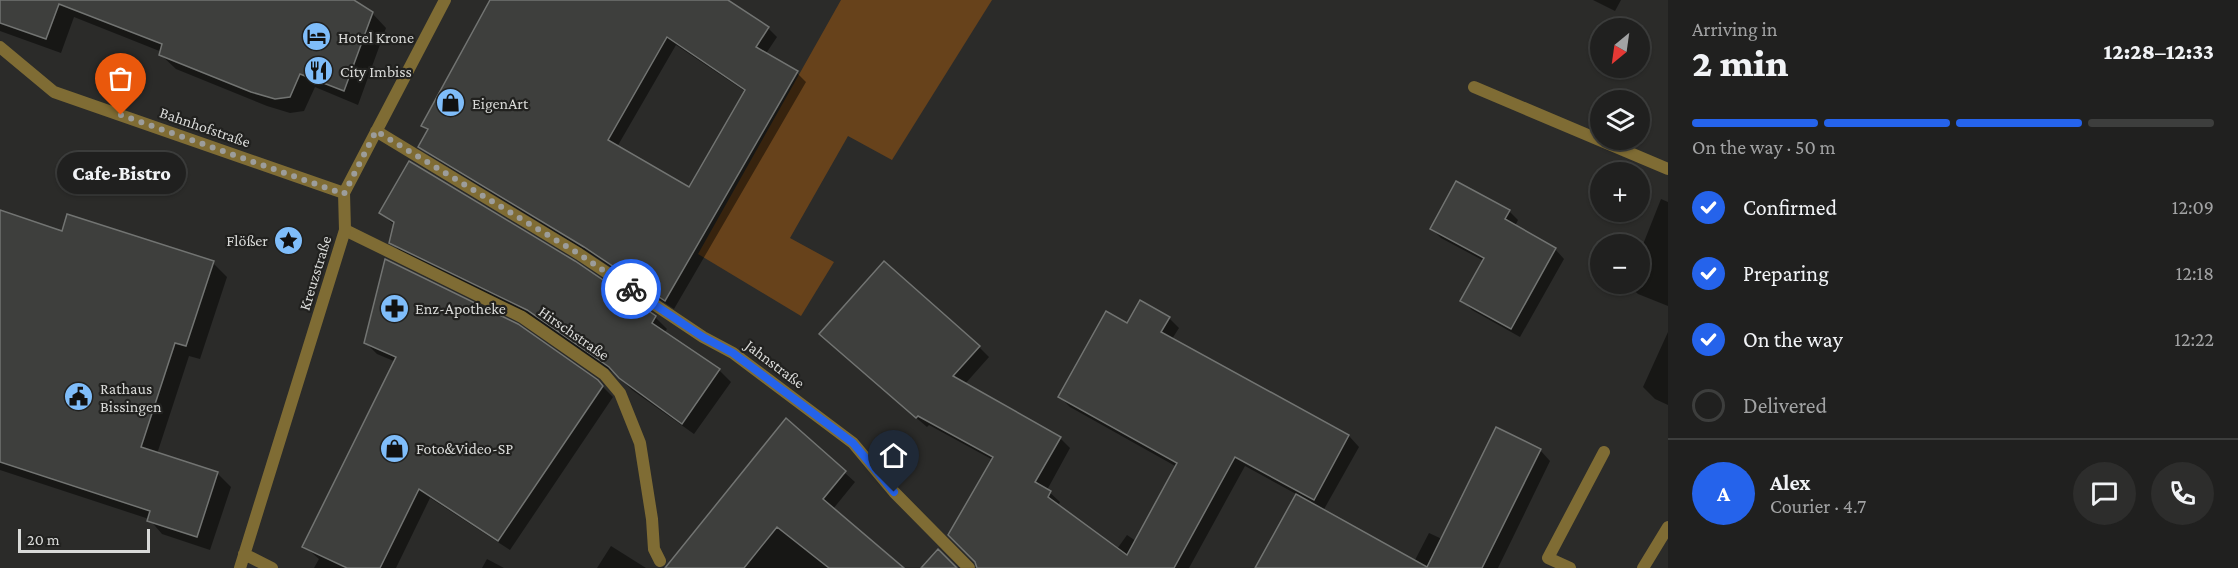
<!DOCTYPE html>
<html lang="en">
<head>
<meta charset="utf-8">
<style>
	body { margin:0; font-family:"Crimson Pro",serif; background:#2d2d2c; color:#f1f3f6; height:100vh; display:flex; flex-direction:column; font-size:22px; white-space:nowrap }
	* { box-sizing:border-box; margin:0 }
	p { font-size:20px; color:#a2a3a4 }
	.icon { flex:none; width:33px; height:33px; fill:none; stroke:currentColor; stroke-width:2; stroke-linecap:round; stroke-linejoin:round }
	.map { position:relative; flex:1; overflow:hidden }
	.sheet { display:flex; flex-direction:column; background:#20201f; width:570px }
	.sheet>* { flex:none }
	.needle { width:39px; rotate:209deg }
	.fabs { position:absolute; left:1590px; top:18px; display:grid; gap:12px }
	.fabs a { display:grid; place-items:center; width:60px; height:60px; border-radius:50%; background:#20201f; box-shadow:0 2px 4px #0004,0 0 0 2px #3d3e3d; font-size:30px }
	.scale { position:absolute; left:18px; bottom:15px; width:132px; box-sizing:border-box; padding-left:6px; border:3px solid #d9dad8; border-top:0; font-size:16px; line-height:21px; white-space:nowrap; color:#d9dad8; -webkit-text-stroke:4px #21211f; paint-order:stroke }
	.pin { position:absolute; display:grid; place-items:center; width:51px; height:51px; color:#fff; margin:-62px -26px; border-radius:50% 50% 50% 0; rotate:-45deg; box-shadow:0 0 6px #0007 }
	.pin .icon { rotate:45deg }
	.courier { position:absolute; display:grid; place-items:center; width:60px; height:60px; margin:-30px; border:4px solid #2563eb; border-radius:50%; background:#fff; color:#222; box-shadow:0 2px 8px #0007 }
	.bubble { position:absolute; height:42px; border-radius:21px; background:#20201f; box-shadow:0 2px 4px #0004,0 0 0 2px #3d3e3d; font-size:20px; font-weight:800; line-height:42px; text-align:center }
	.overview em { font-style:normal; font-weight:800 }
	.overview div { display:flex; flex-direction:column-reverse }
	.overview { display:flex; align-items:center; justify-content:space-between; height:102px; padding:0 24px }
	h1 { font-size:39px; font-weight:800; line-height:45px }
	.bar { display:grid; grid-template-columns:repeat(4,1fr); gap:9px 6px; align-content:center; height:72px; padding:0 24px }
	.bar i { height:8px; border-radius:4px; background:#3d3e3d }
	.bar .current { background:#2563eb }
	.bar p { grid-column:span 4 }
	.line { display:flex; align-items:center; gap:15px; padding:0 24px; border-top:2px solid #3d3e3d }
	.line div { flex:1 }
	.round { display:grid; place-items:center; flex:none; width:63px; height:63px; border-radius:32px; background:#2d2d2c }
	ol { padding:0 24px; list-style:none }
	li { display:flex; align-items:center; gap:18px; height:66px }
	li p { margin-inline-start:auto }
	li .icon { padding:6px; border-radius:50%; background:#2563eb; color:#fff; stroke-width:4 }
	li:last-child { color:#a2a3a4 }
	li i { width:33px; height:33px; border:3px solid #3d3e3d; border-radius:50% }
	main { display:flex; flex:1; min-height:0 }
	.map>svg:first-child { display:block }
</style>
</head>
<body>
<main>
<div class="map">
<svg width="1668" height="568" viewBox="0 0 1668 568">
	<rect width="100%" height="100%" fill="#2b2b29"/>
	<path fill="#67421b" d="M841,0H992L892,160L848,136L790,238L834,262L801,316L698,254Z"/>
	<path fill="#0007" fill-rule="evenodd" d="M0,0H351L372,13L386,28L358,105L315,87L304,111L290,113L267,106L176,69L161,55L162,52L74,17L61,53L0,31Z
		M491,0H726L768,28L777,37L765,55L797,73L806,82L674,309L594,256L429,155L419,146L428,131L423,126ZM676,45L746,92L689,189L617,147Z
		M1593,0H1621L1615,11Z
		M1661,199L1668,202V306L1638,294L1627,284H1640V252Z
		M1509,211L1518,220L1515,226L1555,249L1564,259L1520,337L1472,310L1462,300L1484,261L1441,238L1432,229Z
		M381,213L655,317L667,329L664,333L719,370L731,382L694,434L632,390L618,376L540,322L403,254L391,242L395,226Z
		M0,220L213,263L227,277L200,359L189,356L157,454L217,473L231,487L210,550L162,534L149,519L0,470Z
		M1169,318L1179,328L1172,339L1349,436L1359,447L1323,511L1414,562L1429,533L1442,539L1540,450L1550,461L1498,568H1257L1298,495L1245,466L1189,568H978L993,460L929,425L927,427L831,344L979,347L989,357L965,384L1060,438L1070,448L1047,490L1060,502L1058,506L1117,549L1127,535L1136,541L1177,467L1070,407L1060,397L1127,325Z
		M1668,332V405L1655,399L1643,387Z
		M366,343L597,381L613,397L510,550L430,498L396,568H314L319,559L304,546L396,362L377,354Z
		M786,420L855,482L833,509L902,568H667Z
		M611,546L646,568H597Z
		M487,559L504,568H482Z"/>
	<path fill="#3e3f3d" stroke="#727472" stroke-width="1.5" fill-rule="evenodd" d="M0,0H354L373,12L344,91L300,74L290,97L275,99L251,92L159,55L162,44L59,4L46,39L0,23Z
		M490,0H728L769,27L756,47L798,71L665,301L584,247L418,147L428,129L421,126ZM667,37L745,90L689,187L608,140Z
		M409,161L575,261L656,316L652,323L720,369L682,424L619,378L609,367L527,310L389,243L394,222L379,213Z
		M1456,181L1510,210L1505,219L1556,248L1511,329L1460,301L1484,258L1430,229Z
		M0,210L62,231L67,214L214,261L186,346L175,343L141,447L218,472L197,537L147,521L150,511L0,462Z
		M385,259L518,324L598,380L603,386L498,541L419,489L380,568H347L302,547L396,357L364,343Z
		M884,261L980,346L953,376L1061,437L1035,482L1051,491L1048,497L1127,555L1177,463L1058,397L1106,311L1127,323L1140,300L1170,317L1161,332L1349,435L1314,500L1235,457L1174,568H977L975,562L948,535L993,457L918,416L916,418L819,334Z
		M786,418L846,471L823,499L904,568H829L777,527L744,568H665Z
		M1496,427L1541,449L1482,568H1255L1296,494L1427,567Z
		M938,549L957,568H921Z"/>
	<g fill="none" stroke-linecap="round" stroke-linejoin="round">
		<path stroke="#7f6c34" stroke-width="12" d="M345,230L522,317L604,374L620,393L640,443L652,519L654,549L660,561
			M1570,568L1548,558L1604,452"/>
		<path stroke="#7f6c34" stroke-width="12" d="M0,47L54,92L344,193
			M1474,87L1668,169
			M376,131L579,254L703,337L733,353L853,443L894,492L969,568
			M244,554L272,568
			M240,568L345,230L344,193L445,0
			M1643,568L1668,527"/>
	</g>
	<g fill="none" stroke-linecap="round" stroke-linejoin="round">
		<path stroke="#9c9d9b" stroke-width="6" stroke-dasharray="0 10.8" d="M121,115L344,194L376,131L579,254L631,289"/>
		<path stroke="#2563eb" stroke-width="8" d="M631,289L703,337L733,353L853,443L894,492"/>
	</g>
	<defs>
		<symbol id="hotel-disc" viewBox="-11 -11 22 22"><circle r="9.5" fill="#7fbdfa" stroke="#21211f"/><path d="M-6-4.5h1.5V1H6V5H4.5V3h-9V5H-6ZM-4 0a1.8 1.8 0 1 1 3.6 0ZM.5 0V-2.5h3Q6-2.5 6 0Z" fill="#111"/></symbol>
		<symbol id="restaurant-disc" viewBox="-11 -11 22 22"><circle r="9.5" fill="#7fbdfa" stroke="#21211f"/><path d="M-5-6h1v4h1v-4h1v4h1v-4h1v5L-1.5 .5V6h-2V.5L-5-1ZM5-6V6H3V1.5H1.5Q1.5-4 5-6Z" fill="#111"/></symbol>
		<symbol id="shop-disc" viewBox="-11 -11 22 22"><circle r="9.5" fill="#7fbdfa" stroke="#21211f"/><path d="M-5-2.5h2.3a2.7 3.5 0 0 1 5.4 0H5L5.5 6h-11ZM-1.5-2.5h3a1.5 2.3 0 0 0-3 0Z" fill="#111"/></symbol>
		<symbol id="sight-disc" viewBox="-11 -11 22 22"><circle r="9.5" fill="#7fbdfa" stroke="#21211f"/><path d="M0-6L1.8-2.2L6-1.7L2.9 1.2L3.7 5.4L0 3.3L-3.7 5.4L-2.9 1.2L-6-1.7L-1.8-2.2Z" fill="#111"/></symbol>
		<symbol id="pharmacy-disc" viewBox="-11 -11 22 22"><circle r="9.5" fill="#7fbdfa" stroke="#21211f"/><path d="M-2-6h4v4h4v4h-4v4h-4v-4h-4v-4h4Z" fill="#111"/></symbol>
		<symbol id="civic-disc" viewBox="-11 -11 22 22"><circle r="9.5" fill="#7fbdfa" stroke="#21211f"/><path d="M-.6-6.5H3V-4.5H.6V-3L4-1V1h2V6H-6V1h2V-1L-.6-3ZM-1.2 2.5V6h2.4V2.5Z" fill="#111"/></symbol>
	</defs>
	<g fill-rule="evenodd">
		<use href="#hotel-disc" x="300" y="20" width="33" height="33"/>
		<use href="#restaurant-disc" x="302" y="54" width="33" height="33"/>
		<use href="#shop-disc" x="434" y="86" width="33" height="33"/>
		<use href="#sight-disc" x="272" y="224" width="33" height="33"/>
		<use href="#pharmacy-disc" x="378" y="292" width="33" height="33"/>
		<use href="#civic-disc" x="62" y="380" width="33" height="33"/>
		<use href="#shop-disc" x="378" y="432" width="33" height="33"/>
	</g>
	<g text-anchor="middle" dominant-baseline="central" stroke-width="4.5" stroke-linejoin="round" paint-order="stroke">
		<g font-size="16" fill="#d9dad8" stroke="#21211f" text-anchor="start">
			<text x="338" y="37">Hotel Krone</text>
			<text x="340" y="71">City Imbiss</text>
			<text x="472" y="103">EigenArt</text>
			<text x="268" y="240" text-anchor="end">Flößer</text>
			<text x="415" y="308">Enz-Apotheke</text>
			<text x="100" y="388">Rathaus<tspan x="100" dy="18">Bissingen</tspan></text>
			<text x="416" y="448">Foto&amp;Video-SP</text>
		</g>
		<g font-size="16" fill="#d9dad8" stroke="#21211f">
			<text transform="translate(205 127) rotate(19)">Bahnhofstraße</text>
			<text transform="translate(315 273) rotate(-73)">Kreuzstraße</text>
			<text transform="translate(574 333) rotate(35)">Hirschstraße</text>
			<text transform="translate(775 364) rotate(37)">Jahnstraße</text>
		</g>
	</g>
</svg>
<div class="fabs">
<a><svg class="needle" viewBox="-14 -14 28 28"><path d="M0-13l5 13h-10z" fill="#e53935"/><path d="M0 13l5-13h-10z" fill="#a2a3a4"/></svg></a>
<a><svg class="icon" aria-label="layers" viewBox="0 0 24 24"><path d="M12 4l9 5-9 5-9-5zM3 14l9 5 9-5"/></svg></a>
<a>+</a>
<a>−</a>
</div>
<div class="scale">20 m</div>
<div class="pin" style="left:121px;top:115px;background:#ea580c"><svg class="icon" aria-label="bag" viewBox="0 0 24 24"><path d="M5 8h14l-1 12H6zM9 8a3 3 0 0 1 6 0"/></svg></div>
<div class="pin" style="left:894px;top:492px;background:#1f2937"><svg class="icon" aria-label="home" viewBox="0 0 24 24"><path d="M3 11l9-7 9 7M6 9v11h12V9"/></svg></div>
<div class="courier" style="left:631px;top:289px"><svg class="icon" aria-label="bike" viewBox="0 0 24 24"><circle cx="6" cy="16" r="4"/><circle cx="18" cy="16" r="4"/><path d="M6 16l4-8h5l3 8M10 8l3 8H6M13 5h3"/></svg></div>
<div class="bubble" style="left:57px;top:152px;width:129px">Cafe-Bistro</div>
</div>
<section class="sheet">
<div class="overview"><div><h1>2 min</h1><p>Arriving in</p></div><em>12:28–12:33</em></div>
<div class="bar"><i class="current"></i><i class="current"></i><i class="current"></i><i></i><p>On the way · 50 m</p></div>
<ol>
<li><svg class="icon" aria-label="check" viewBox="0 0 24 24"><path d="M5 12l5 5 9-10"/></svg>Confirmed<p>12:09</p></li>
<li><svg class="icon" aria-label="check" viewBox="0 0 24 24"><path d="M5 12l5 5 9-10"/></svg>Preparing<p>12:18</p></li>
<li><svg class="icon" aria-label="check" viewBox="0 0 24 24"><path d="M5 12l5 5 9-10"/></svg>On the way<p>12:22</p></li>
<li><i></i>Delivered</li>
</ol>
<div class="line" style="height:108px"><b class="round" style="background:#2563eb;color:#fff">A</b><div><b>Alex</b><p>Courier · 4.7</p></div><a class="round"><svg class="icon" aria-label="chat" viewBox="0 0 24 24"><path d="M4 5h16v11H9l-5 4z"/></svg></a><a class="round"><svg class="icon" aria-label="phone" viewBox="0 0 24 24"><path d="M5 4h4l2 5-3 2q2 4 5 5l2-3 5 2v4C11 20 4 13 5 4z"/></svg></a></div>
</section>
</main>
</body>
</html>
